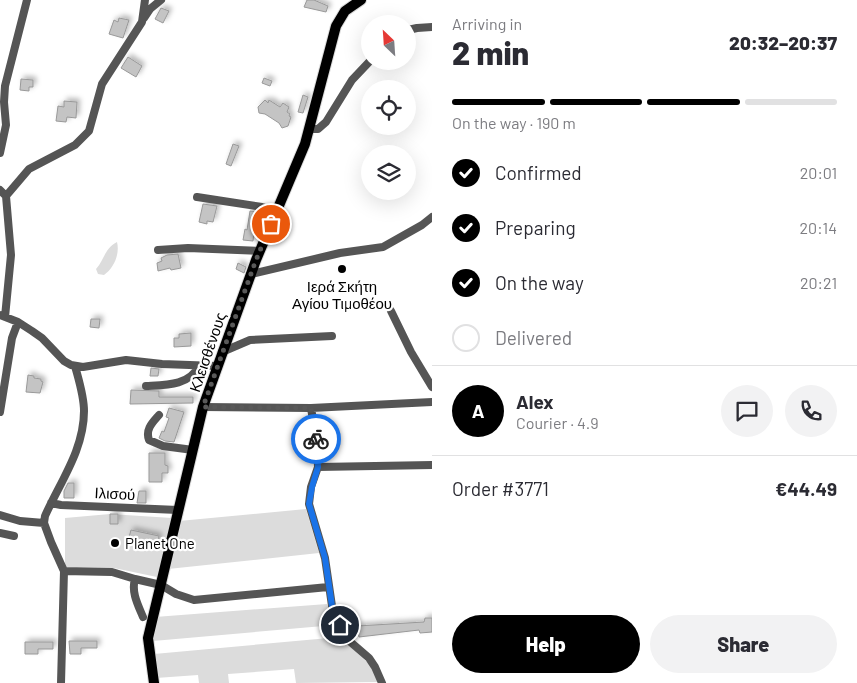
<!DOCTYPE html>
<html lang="en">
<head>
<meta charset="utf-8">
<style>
	body { margin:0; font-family:Barlow,sans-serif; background:#f2f2f3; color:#2b2b33; height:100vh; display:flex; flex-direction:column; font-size:19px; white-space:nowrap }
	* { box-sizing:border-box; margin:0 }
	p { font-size:16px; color:#7c7c81 }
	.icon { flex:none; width:28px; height:28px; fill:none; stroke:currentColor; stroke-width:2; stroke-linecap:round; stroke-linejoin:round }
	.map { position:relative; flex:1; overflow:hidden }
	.drawer { display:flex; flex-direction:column; background:#fff; width:425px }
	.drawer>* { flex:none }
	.needle { width:32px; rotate:335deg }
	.buttons { position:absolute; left:361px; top:15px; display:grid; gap:10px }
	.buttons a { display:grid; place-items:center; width:55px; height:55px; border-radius:50%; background:#fff; box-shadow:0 5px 20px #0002; font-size:25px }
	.pin { position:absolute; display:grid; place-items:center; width:42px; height:42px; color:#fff; margin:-21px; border:2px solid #fff; border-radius:50%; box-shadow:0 1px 5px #0007 }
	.courier { position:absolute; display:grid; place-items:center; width:50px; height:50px; margin:-25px; border:4px solid #1a73e8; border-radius:50%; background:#fff; color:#222; box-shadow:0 1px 6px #0007 }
	.overview em { font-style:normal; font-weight:800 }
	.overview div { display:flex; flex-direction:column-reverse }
	.overview { display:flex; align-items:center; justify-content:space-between; height:85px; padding:0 20px }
	h1 { font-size:32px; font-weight:800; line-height:38px }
	.bar { display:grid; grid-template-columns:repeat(4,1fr); gap:8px 5px; align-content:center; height:60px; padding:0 20px }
	.bar i { height:6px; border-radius:4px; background:#e1e1e2 }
	.bar .current { background:#000 }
	.bar p { grid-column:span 4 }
	.line { display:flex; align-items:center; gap:12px; padding:0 20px; border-top:1px solid #e1e1e2 }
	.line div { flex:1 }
	.round { display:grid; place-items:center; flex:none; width:52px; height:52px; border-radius:26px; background:#f2f2f3 }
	ol { padding:0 20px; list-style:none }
	li { display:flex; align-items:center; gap:15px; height:55px }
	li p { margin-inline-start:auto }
	li .icon { padding:5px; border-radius:50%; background:#000; color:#fff; stroke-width:4 }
	li:last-child { color:#7c7c81 }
	li i { width:28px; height:28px; border:2px solid #e1e1e2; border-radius:50% }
	.cta { display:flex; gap:10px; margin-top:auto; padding:10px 20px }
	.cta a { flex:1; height:58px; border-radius:30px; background:#000; color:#fff; font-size:20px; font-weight:800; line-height:58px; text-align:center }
	.cta a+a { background:#f2f2f3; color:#2b2b33 }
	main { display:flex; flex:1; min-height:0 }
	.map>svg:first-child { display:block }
</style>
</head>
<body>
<main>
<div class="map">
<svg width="432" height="683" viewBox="0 0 432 683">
	<defs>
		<filter id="shadow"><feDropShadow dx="3" dy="-3" stdDeviation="2.5" flood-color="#0004"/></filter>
	</defs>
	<rect width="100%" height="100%" fill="#fff"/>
	<path fill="#dcdcdc" d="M117,242C120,254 114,268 104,275L98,274L96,269C105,259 104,249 117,242Z
		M306,509L319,553L168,569L179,521Z
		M110,514L172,518L157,577L114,568L65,567V518Z
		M327,604L335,625L153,641L155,617Z
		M340,637L370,665L379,682L296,683L294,669L228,674L229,683H199L198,675L156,678L154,654Z"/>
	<path fill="#c4c4c4" stroke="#999" filter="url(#shadow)" d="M307,0H314L328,6L326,12L304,7Z
		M161,8L169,11L163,23L155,19Z
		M119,18L129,20L123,38L109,34L114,20L118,22Z
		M128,57L142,66L136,77L121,68Z
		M264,78L272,81L270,86L262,83Z
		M21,79L33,80V87H29V91L20,90Z
		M303,95L308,97L303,113L298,112Z
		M265,100L268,103L269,100L280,107L283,103L289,107L287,112L290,114L289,116L291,117L288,126L282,128L279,123L265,114L259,113L258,107Z
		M64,101L77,102L76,118L67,117L66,122L56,121L58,106L64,107Z
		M233,144L239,146L231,166L226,164Z
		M203,204L217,206L213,222L207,221V224L199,222Z
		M250,211L261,212L259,226L255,225L253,241L243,240L245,229L247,230Z
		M178,254L181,268L171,270L170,268L158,271L157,263L162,261L161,258L167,255Z
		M238,263L246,267L244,273L236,269Z
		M91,319H100L99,328L90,327Z
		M191,333V346L174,347V338H179V334Z
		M151,368L159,369L158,376H150Z
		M28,375L34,376V378L41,379V381L43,382L40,393L26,392Z
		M131,390L159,391V397H193V403L130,404Z
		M169,408L184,412L174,442L165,441L159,438L162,431L164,432L169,418L166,417Z
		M149,453H165V465L168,466V473H162V482H149Z
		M68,483H74V498H64V491Z
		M139,491H146V503H137Z
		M110,514H118V524H110Z
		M131,530L159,536L157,547L128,541Z
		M425,618H432V632L420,633L419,630L359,637L357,626L424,622Z
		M69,641H97V648H81V654H70Z
		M25,642H53V649H38V654H25Z"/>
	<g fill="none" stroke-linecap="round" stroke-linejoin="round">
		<defs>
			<path id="major" d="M154,683L148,638L203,407L256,260L305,144L336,26L345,11L361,0"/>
		</defs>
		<use href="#major" stroke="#dbdbdb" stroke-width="12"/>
		<path stroke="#555" stroke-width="8" d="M144,18L150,9L161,0
			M408,30L417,28L432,27
			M309,129H318L326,122L352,80L370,61
			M0,153L6,125L4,102L5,86L27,0
			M0,190L6,196L11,255L5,317
			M6,196L29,169L75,145L89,131L102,84L142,22L145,0
			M197,197L262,207L277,211
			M158,250L188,248L260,251
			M251,274L340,253L383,247L422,225L432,217
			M391,311L411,352L432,387
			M0,315L18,322L32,331L42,338L64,361L71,365L83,367L126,360L162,364L217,366
			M222,352L250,340L332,336
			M146,386C165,385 189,386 199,366
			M203,407L311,408L432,402
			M311,408L317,444L318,467L311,487L309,504L325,558L332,606L347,639L369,658L375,667L382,683
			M0,412L12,338L18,322
			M159,415C153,422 145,429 149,440L163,446L193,450
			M318,467L432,465
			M51,503L61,505L178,510
			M0,515L20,521L44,523
			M0,533L14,536
			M64,571L112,572L135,579L161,585L176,594L194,600L328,587
			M135,579C131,592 138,605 143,617
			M61,683L64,571L51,542L44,523L45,516C60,482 84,450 84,411C84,396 79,381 75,366"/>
		<use href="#major" stroke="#000" stroke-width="10"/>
	</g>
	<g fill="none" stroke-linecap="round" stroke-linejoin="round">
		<path stroke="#595959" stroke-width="5" stroke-dasharray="0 9" d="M271,224L256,260L203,407L311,408L316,439"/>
		<path stroke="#1a73e8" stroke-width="6" d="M316,439L318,467L312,487L309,504L325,558L332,606L340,625"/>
	</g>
	<g fill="#000" stroke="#fff" stroke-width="2">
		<circle cx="342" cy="269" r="5"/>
		<circle cx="115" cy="543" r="5"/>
	</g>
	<g text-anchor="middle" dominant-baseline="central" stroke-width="4.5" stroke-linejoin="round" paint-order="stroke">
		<g font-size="15" fill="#000" stroke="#fff">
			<text x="342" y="286">Ιερά Σκήτη<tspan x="342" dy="17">Αγίου Τιμοθέου</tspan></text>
			<text x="125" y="543" text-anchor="start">Planet One</text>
		</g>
		<g font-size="15" fill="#000" stroke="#fff">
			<text transform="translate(207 352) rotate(-71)">Κλεισθένους</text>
			<text transform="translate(115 493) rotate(3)">Ιλισού</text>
		</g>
	</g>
</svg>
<div class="buttons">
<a><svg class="needle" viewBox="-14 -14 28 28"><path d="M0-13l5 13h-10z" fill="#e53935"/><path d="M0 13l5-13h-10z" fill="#7c7c81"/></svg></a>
<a><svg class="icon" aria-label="locate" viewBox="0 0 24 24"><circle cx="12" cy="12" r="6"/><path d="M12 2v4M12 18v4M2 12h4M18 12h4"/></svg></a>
<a><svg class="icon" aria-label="layers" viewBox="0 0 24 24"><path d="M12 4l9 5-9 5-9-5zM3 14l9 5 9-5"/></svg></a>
</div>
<div class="pin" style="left:271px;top:224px;background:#ea580c"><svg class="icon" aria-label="bag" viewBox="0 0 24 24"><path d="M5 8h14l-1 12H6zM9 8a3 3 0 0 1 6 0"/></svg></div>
<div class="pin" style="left:340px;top:625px;background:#1f2937"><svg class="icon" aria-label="home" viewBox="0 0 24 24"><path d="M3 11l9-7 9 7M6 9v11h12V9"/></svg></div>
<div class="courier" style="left:316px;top:439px"><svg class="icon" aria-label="bike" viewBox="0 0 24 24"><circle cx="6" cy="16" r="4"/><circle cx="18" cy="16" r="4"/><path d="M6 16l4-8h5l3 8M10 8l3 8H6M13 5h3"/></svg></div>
</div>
<section class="drawer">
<div class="overview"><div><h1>2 min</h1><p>Arriving in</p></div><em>20:32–20:37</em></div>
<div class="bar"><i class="current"></i><i class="current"></i><i class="current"></i><i></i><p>On the way · 190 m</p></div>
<ol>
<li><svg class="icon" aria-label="check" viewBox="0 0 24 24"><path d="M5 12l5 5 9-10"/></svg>Confirmed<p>20:01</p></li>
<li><svg class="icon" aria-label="check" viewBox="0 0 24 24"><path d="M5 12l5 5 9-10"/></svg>Preparing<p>20:14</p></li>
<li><svg class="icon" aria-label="check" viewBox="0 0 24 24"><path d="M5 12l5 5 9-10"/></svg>On the way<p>20:21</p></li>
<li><i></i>Delivered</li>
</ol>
<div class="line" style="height:90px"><b class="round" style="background:#000;color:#fff">A</b><div><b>Alex</b><p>Courier · 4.9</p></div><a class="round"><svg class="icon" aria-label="chat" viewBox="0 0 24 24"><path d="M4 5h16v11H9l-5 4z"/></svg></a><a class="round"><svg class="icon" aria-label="phone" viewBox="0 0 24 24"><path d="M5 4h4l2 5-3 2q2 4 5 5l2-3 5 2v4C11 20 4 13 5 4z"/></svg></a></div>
<div class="line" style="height:65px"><div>Order #3771</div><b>€44.49</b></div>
<div class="cta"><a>Help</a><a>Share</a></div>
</section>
</main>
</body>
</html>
